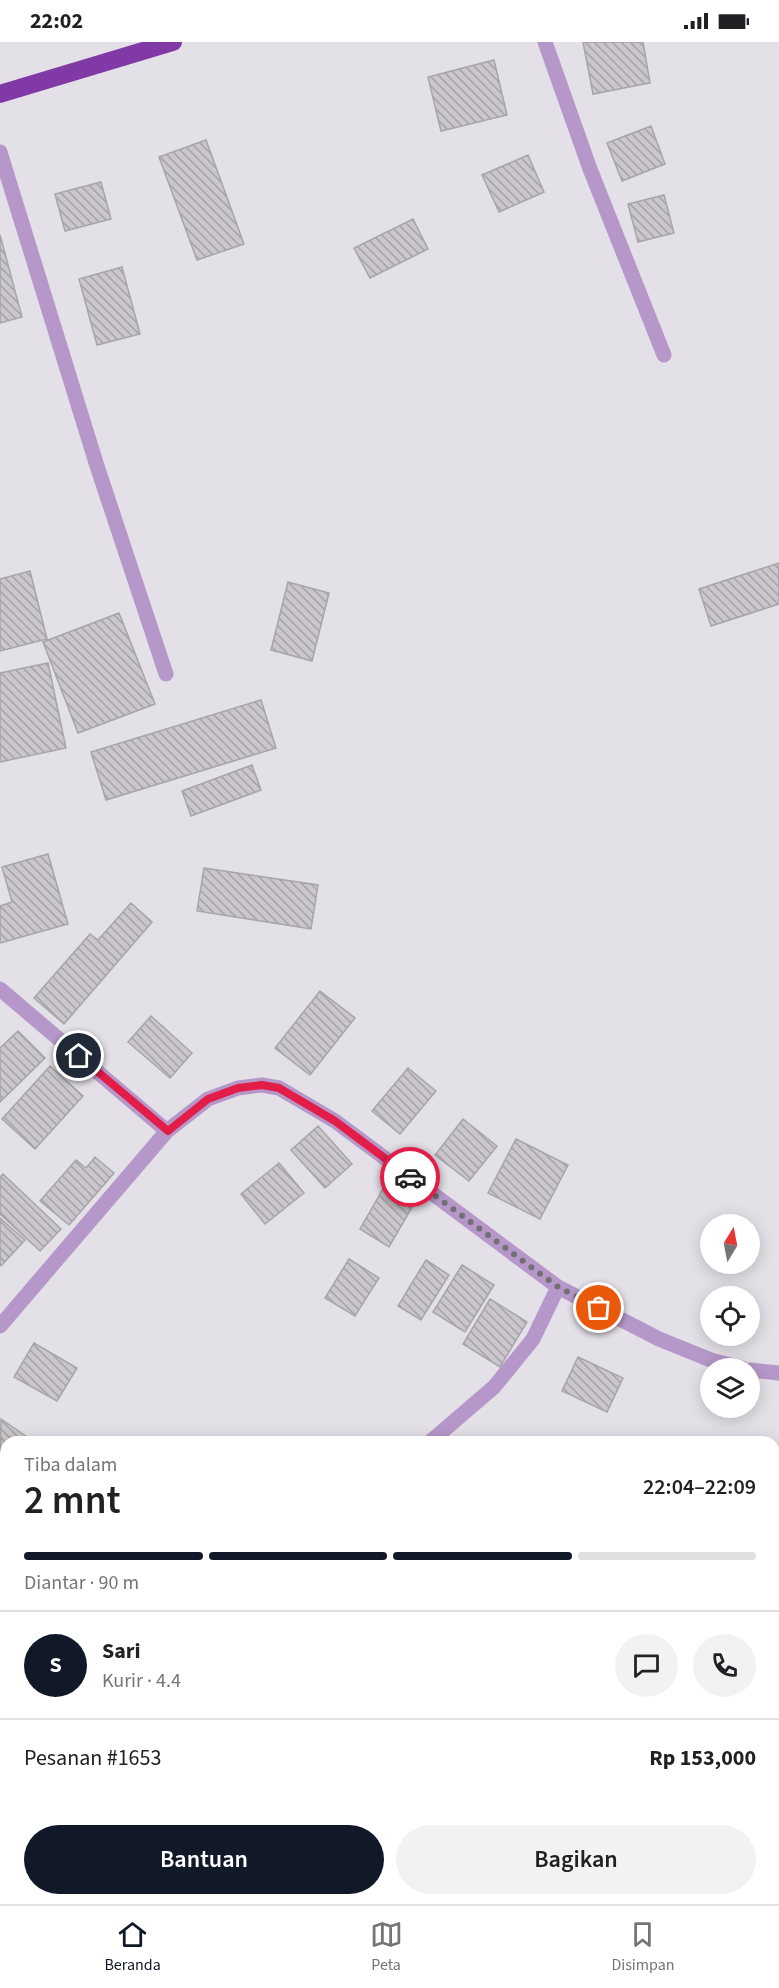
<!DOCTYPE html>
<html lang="id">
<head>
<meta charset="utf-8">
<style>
	body { margin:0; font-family:"Source Sans 3",sans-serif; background:#f2f2f2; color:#202124; height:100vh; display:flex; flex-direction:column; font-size:22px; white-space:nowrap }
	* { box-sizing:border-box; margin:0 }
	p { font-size:20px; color:#757577 }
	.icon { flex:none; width:33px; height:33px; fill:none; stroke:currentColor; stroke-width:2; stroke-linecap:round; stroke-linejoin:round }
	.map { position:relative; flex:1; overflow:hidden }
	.panel { position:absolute; left:0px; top:1394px; width:780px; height:470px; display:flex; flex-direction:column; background:#fff; border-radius:18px 18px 0 0; box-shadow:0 3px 15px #0003 }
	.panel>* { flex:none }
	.needle { width:39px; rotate:10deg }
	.fabs { position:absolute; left:700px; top:1172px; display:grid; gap:12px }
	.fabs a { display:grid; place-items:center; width:60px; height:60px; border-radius:50%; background:#fff; box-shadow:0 3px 15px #0003; font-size:30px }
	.pin { position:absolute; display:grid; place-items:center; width:51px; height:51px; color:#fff; margin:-26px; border:3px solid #fff; border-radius:50%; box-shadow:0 2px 6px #0007 }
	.courier { position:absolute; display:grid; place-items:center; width:60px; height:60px; margin:-30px; border:4px solid #e11d48; border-radius:50%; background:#fff; color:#222; box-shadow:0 2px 8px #0007 }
	.headline em { font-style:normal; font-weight:600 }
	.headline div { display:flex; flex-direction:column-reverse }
	.headline { display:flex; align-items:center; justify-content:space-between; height:102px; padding:0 24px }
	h1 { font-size:39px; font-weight:600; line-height:45px }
	.bar { display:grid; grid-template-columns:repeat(4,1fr); gap:9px 6px; align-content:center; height:72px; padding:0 24px }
	.bar i { height:8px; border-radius:4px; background:#e0e0e0 }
	.bar .current { background:#111827 }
	.bar p { grid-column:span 4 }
	.line { display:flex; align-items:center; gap:15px; padding:0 24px; border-top:2px solid #e0e0e0 }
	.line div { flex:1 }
	.round { display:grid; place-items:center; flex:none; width:63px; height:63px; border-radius:32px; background:#f2f2f2 }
	.action { display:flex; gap:12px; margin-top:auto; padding:12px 24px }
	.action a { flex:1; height:69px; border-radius:36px; background:#111827; color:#fff; font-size:24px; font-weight:600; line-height:69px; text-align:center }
	.action a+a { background:#f2f2f2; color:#202124 }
	.status { display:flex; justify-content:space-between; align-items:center; height:42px; padding:0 30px; background:#fff; direction:ltr }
	.status svg { height:16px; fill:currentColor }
	.tabs { display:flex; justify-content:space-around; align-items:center; height:84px; border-top:2px solid #e0e0e0; background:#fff; font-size:16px; color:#757577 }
	.tabs a { display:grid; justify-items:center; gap:3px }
	.tabs .current { color:#111827 }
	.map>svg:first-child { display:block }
</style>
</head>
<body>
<div class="status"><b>22:02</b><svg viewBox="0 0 49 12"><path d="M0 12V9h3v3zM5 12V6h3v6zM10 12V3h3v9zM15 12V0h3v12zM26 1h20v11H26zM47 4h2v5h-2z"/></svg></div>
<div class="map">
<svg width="779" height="1862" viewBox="0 0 779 1862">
	<defs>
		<pattern id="building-back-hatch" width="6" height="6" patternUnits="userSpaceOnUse" patternTransform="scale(1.5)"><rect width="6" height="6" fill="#cac6cc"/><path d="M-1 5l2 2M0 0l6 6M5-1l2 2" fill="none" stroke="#a5a2a6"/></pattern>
	</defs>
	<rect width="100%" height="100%" fill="#e4e0e7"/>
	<path fill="url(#building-back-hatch)" stroke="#a8a4aa" stroke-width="1.5" d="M583,0H643L650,41L593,52Z
		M494,18L507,73L441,89L428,35Z
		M651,84L665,122L622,139L607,101Z
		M206,98L244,202L197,218L159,115Z
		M528,113L544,150L499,170L482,133Z
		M101,140L111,177L65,189L55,152Z
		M664,153L674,191L638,200L628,162Z
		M413,177L428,207L370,236L354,206Z
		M0,193L22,275L0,281Z
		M122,225L140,292L97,303L79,237Z
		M779,521V562L711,584L699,547Z
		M30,529L47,597L0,609V537Z
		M288,540L329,551L312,619L271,608Z
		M119,571L155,662L78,691L43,600Z
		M48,621L66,706L0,720V631Z
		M261,658L276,706L106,758L91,710Z
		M252,723L261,748L191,774L182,749Z
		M48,812L68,882L0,901V864L12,860L2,825Z
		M204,826L318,843L311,887L197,869Z
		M131,861L152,880L64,982L34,956L90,892L98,898Z
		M320,949L355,976L310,1033L275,1006Z
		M151,974L192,1011L170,1036L128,1000Z
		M18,989L45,1016L0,1060V1006Z
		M50,1024L83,1054L35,1107L2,1077Z
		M408,1026L436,1049L400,1092L372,1069Z
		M463,1077L497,1104L469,1139L435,1113Z
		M318,1084L352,1122L325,1146L291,1108Z
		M516,1097L568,1123L540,1177L488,1151Z
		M95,1115L114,1131L69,1183L40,1159L76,1118L86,1126Z
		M279,1121L304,1151L265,1182L241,1152Z
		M3,1132L61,1187L40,1209L0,1172V1135Z
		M388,1138L418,1155L389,1205L360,1187Z
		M0,1176L25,1198L1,1224L0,1223Z
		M349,1217L379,1236L355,1274L325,1256Z
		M426,1218L449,1233L421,1278L398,1264Z
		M462,1223L494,1243L465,1290L433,1270Z
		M490,1257L527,1280L500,1325L463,1302Z
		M34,1301L77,1326L57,1359L14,1335Z
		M578,1315L623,1336L607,1370L562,1349Z
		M1,1377L33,1399L6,1400V1426L0,1422Z"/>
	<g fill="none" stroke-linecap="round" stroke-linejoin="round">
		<path stroke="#b697c9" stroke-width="15" d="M545,0L590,127L664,313
			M0,110L97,424L166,632
			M0,947L167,1089
			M0,1284L167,1089L208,1057L238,1046L262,1043L279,1046L335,1079L558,1245L659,1297L711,1318L742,1326
			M750,1328L779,1331
			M430,1400L494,1345L533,1297L558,1245
			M64,1862L68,1857"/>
		<path stroke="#8139a5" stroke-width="18" d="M0,52L173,0"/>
	</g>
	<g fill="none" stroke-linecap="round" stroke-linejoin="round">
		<path stroke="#727074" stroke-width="6" stroke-dasharray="0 10.8" d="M410,1135L558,1245L599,1266"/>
		<path stroke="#e11d48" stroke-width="8" d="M79,1014L168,1089L208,1057L238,1046L262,1043L279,1046L335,1079L410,1135"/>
	</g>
</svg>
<div class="fabs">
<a><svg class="needle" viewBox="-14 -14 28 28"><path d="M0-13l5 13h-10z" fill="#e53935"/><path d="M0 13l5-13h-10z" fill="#757577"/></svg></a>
<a><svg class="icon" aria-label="locate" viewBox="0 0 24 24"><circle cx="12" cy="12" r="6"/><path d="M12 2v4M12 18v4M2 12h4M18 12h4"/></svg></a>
<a><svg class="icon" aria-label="layers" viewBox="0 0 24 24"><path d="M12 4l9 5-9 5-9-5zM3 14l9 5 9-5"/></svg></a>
</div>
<div class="pin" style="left:599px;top:1266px;background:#ea580c"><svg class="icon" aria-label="bag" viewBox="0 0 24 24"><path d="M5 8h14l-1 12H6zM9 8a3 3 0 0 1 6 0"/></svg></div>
<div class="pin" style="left:79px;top:1014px;background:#1f2937"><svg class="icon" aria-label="home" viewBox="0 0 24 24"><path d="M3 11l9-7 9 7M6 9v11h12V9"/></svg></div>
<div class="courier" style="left:410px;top:1135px"><svg class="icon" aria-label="car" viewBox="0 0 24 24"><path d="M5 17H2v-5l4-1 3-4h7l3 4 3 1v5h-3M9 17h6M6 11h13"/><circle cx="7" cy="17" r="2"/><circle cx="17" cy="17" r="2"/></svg></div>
<section class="panel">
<div class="headline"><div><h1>2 mnt</h1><p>Tiba dalam</p></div><em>22:04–22:09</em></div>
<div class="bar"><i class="current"></i><i class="current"></i><i class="current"></i><i></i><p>Diantar · 90 m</p></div>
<div class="line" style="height:108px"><b class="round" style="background:#111827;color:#fff">S</b><div><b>Sari</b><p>Kurir · 4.4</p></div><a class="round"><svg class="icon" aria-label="chat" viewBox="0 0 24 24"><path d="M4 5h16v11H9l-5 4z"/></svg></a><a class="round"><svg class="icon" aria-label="phone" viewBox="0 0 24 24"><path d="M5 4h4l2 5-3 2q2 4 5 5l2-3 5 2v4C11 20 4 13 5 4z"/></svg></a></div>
<div class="line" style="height:78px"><div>Pesanan #1653</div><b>Rp 153,000</b></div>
<div class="action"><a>Bantuan</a><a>Bagikan</a></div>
</section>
</div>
<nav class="tabs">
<a class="current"><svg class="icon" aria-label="home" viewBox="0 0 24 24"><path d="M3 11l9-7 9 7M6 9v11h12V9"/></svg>Beranda</a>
<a><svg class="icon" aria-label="map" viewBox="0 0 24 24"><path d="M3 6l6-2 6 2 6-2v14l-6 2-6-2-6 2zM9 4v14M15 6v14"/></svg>Peta</a>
<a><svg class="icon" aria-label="saved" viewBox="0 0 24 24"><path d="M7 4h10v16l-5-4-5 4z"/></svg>Disimpan</a>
</nav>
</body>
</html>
